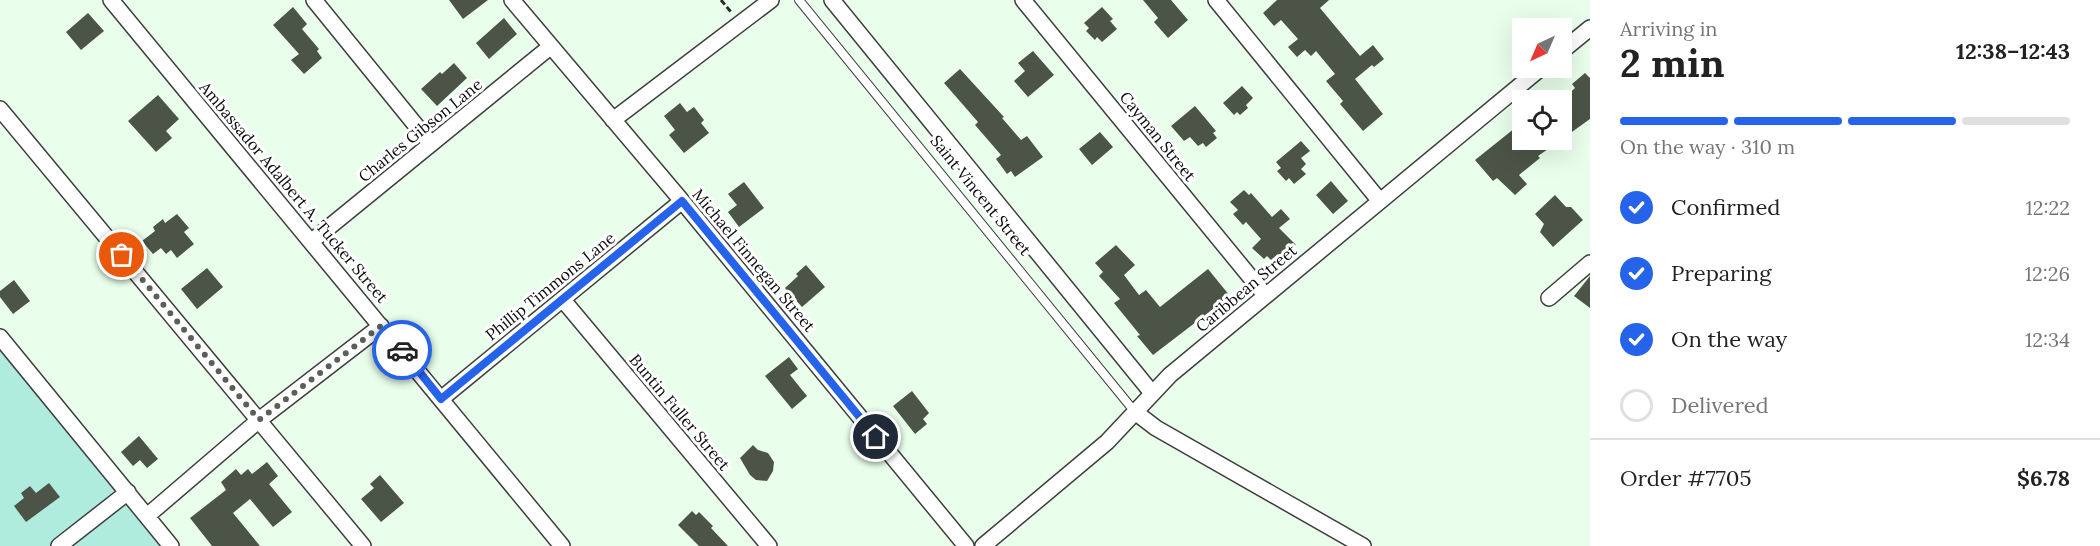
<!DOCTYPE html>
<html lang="en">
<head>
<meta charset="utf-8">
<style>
	body { margin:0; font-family:Lora,serif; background:#f6f6f6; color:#222; height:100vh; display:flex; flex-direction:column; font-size:22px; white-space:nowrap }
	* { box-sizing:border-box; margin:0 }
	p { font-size:20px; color:#767676 }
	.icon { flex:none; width:33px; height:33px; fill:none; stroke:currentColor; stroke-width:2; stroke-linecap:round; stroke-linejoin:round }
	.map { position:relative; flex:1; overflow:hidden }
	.details { display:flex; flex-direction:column; background:#fff; width:510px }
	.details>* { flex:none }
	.needle { width:39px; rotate:224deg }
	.controls { position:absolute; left:1512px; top:18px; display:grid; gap:12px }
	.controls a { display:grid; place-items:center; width:60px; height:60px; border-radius:0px; background:#fff; box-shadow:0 6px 24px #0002; font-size:30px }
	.pin { position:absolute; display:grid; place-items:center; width:51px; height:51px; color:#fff; margin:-26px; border:3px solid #fff; border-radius:50%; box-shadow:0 2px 6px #0007 }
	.courier { position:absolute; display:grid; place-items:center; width:60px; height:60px; margin:-30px; border:4px solid #2563eb; border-radius:50%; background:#fff; color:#222; box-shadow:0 2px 8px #0007 }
	.head em { font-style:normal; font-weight:700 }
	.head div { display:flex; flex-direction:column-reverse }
	.head { display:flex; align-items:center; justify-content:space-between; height:102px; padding:0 30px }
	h1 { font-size:39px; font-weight:700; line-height:45px }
	.bar { display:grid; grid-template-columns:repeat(4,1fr); gap:9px 6px; align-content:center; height:72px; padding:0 30px }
	.bar i { height:8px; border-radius:4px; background:#e0e0e0 }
	.bar .active { background:#2563eb }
	.bar p { grid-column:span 4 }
	.line { display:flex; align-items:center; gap:15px; padding:0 30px; border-top:2px solid #e0e0e0 }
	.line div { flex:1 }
	ol { padding:0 30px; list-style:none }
	li { display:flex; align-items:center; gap:18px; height:66px }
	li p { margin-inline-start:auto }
	li .icon { padding:6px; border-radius:50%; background:#2563eb; color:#fff; stroke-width:4 }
	li:last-child { color:#767676 }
	li i { width:33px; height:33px; border:3px solid #e0e0e0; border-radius:50% }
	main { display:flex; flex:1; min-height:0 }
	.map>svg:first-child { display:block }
</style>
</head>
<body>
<main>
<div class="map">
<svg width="1590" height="546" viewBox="0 0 1590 546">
	<rect width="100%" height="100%" fill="#e9ffeb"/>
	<path fill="#b0ecde" d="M0,350L165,546H0Z"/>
	<path fill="#4b5447" d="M449,0H488L463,19Z
		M1143,0H1171L1188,20L1168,38L1154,22L1158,18Z
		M1277,0H1329L1320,8L1360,56L1373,45L1384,59L1374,67L1372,65L1355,79L1383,114L1363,131L1340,104L1343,101L1326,81L1335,74L1316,51L1311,56L1305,50L1297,57L1288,47L1298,39L1281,20L1274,26L1263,13Z
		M293,7L307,24L302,29L319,49L317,51L322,58L304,74L291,60L299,54L273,25Z
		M1102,7L1113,19L1110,21L1117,29L1102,42L1097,37L1095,40L1086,31L1089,28L1084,23Z
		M88,13L104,31L81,50L66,32Z
		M504,18L517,34L489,59L476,43Z
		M1033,51L1054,75L1028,97L1014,81L1025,71L1018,63Z
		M454,63L467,78L437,106L421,89L440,72L442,74Z
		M960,69L1004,117L1002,118L1021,140L1027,136L1043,157L1015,177L1011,171L1007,174L996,159L1001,155L975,125L978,122L944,83Z
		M1585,73L1590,78V119L1562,139V100L1575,88L1572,84Z
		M1242,86L1253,98L1246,105L1248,108L1240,115L1237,112L1234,115L1223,103Z
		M158,95L179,119L166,131L172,138L156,152L128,121Z
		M680,103L687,112L694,107L704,120L701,123L709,133L684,153L669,135L675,130L664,116Z
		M1195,106L1216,131L1213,133L1217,138L1206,147L1203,143L1198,146L1190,137L1184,141L1171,126Z
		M1515,128L1522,140H1561L1538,156L1540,158L1519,175L1527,184L1515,195L1497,178L1493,181L1475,160Z
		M1100,132L1113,147L1092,165L1079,149Z
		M1301,141L1310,151L1301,158L1306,164L1301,169L1306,174L1294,184L1289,178L1286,181L1277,171L1281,168L1276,162Z
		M1331,181L1348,201L1333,214L1316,195Z
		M744,182L764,208L739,227L728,212L737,205L728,194Z
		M1244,190L1249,195L1251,193L1272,217L1281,209L1290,219L1279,228L1296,245L1282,258L1278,254L1271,260L1267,256L1264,259L1252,248L1261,239L1246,222L1243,225L1233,214L1238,210L1230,202Z
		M1555,195L1566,207H1571L1583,220L1553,247L1540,232L1544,224L1535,214Z
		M177,214L189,228L184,232L194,244L177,258L171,250L166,254L161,248L153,254L142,241L155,231L153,227L163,219L165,223Z
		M1116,245L1135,265L1124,275L1139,295L1146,290L1160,307L1208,269L1230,296L1153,355L1137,336L1140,335L1114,303L1120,299L1099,276L1103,272L1095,263Z
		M806,265L825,287L802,307L785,288L798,276L796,274Z
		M207,268L223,287L197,309L181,289Z
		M1590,276V308L1574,296Z
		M14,280L30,301L13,314L0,297V291Z
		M789,357L798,369L790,375L807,396L792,409L765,376Z
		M912,391L929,413L923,419L927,424L915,434L893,406Z
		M139,436L158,459L147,468L140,460L133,466L121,452Z
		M753,445L758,450L768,453L774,462L773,471L767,481L756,480L750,475L740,458Z
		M267,462L278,476L269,484L292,512L273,527L250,499L233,513L260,546H212L190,518L226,490L221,482L236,469L241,475L248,469L252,474Z
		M380,475L404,503L381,522L361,499L374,488L370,484Z
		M49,483L60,497L26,522L14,506L24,498L21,493L30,486L36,493Z
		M692,511L696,515L699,512L713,526L711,528L728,546H699L678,525Z"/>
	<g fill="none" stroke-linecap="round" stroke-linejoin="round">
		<defs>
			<path id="service" d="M799,0L1135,412"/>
			<path id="minor" d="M111,0L562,546
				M314,0L431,144
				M512,0L682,201L966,546
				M832,0L1152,393
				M1023,0L1265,295
				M1216,0L1379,200
				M1562,51L1590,28
				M0,109L363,546
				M613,120L771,0
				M312,241L550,47
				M1549,298L1590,263
				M563,300L769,546
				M0,337L171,546
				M441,399L682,201
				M1135,412L1156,428L1363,546
				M147,516L259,420L381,326
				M59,546L128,492
				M983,546L1107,442L1170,375L1541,68"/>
		</defs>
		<use href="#service" stroke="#3e3e3e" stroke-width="10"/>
		<use href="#minor" stroke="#3e3e3e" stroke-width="18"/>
		<path stroke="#2d2d2d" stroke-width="3" stroke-dasharray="6 3" stroke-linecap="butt" d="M721,0L731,12"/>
		<use href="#service" stroke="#fff" stroke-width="8"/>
		<use href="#minor" stroke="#fff" stroke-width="15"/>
	</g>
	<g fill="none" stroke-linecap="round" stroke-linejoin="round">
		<path stroke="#596059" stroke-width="6" stroke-dasharray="0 10.8" d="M122,255L259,420L381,326L402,350"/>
		<path stroke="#2563eb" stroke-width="8" d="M402,350L441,399L682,201L876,437"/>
	</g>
	<g text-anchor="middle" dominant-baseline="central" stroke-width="6" stroke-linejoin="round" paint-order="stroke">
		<g font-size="16" fill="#0b0b0b" stroke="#fff">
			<text transform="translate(420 130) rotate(-39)">Charles Gibson Lane</text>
			<text transform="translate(1158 136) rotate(51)">Cayman Street</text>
			<text transform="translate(294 192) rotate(50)">Ambassador Adalbert A. Tucker Street</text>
			<text transform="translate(981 195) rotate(51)">Saint Vincent Street</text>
			<text transform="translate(754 260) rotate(50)">Michael Finnegan Street</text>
			<text transform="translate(550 286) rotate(-39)">Phillip Timmons Lane</text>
			<text transform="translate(1246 288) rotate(-40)">Caribbean Street</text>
			<text transform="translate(680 412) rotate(50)">Buntin Fuller Street</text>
		</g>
	</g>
</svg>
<div class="controls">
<a><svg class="needle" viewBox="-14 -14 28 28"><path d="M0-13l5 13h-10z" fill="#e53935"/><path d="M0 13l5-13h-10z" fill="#767676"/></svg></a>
<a><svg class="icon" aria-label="locate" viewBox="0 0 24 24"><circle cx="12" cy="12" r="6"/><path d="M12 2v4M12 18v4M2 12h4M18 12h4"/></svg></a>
</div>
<div class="pin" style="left:122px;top:255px;background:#ea580c"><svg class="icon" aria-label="bag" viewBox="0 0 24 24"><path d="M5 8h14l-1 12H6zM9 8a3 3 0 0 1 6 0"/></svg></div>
<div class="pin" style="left:876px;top:437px;background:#1f2937"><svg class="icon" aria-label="home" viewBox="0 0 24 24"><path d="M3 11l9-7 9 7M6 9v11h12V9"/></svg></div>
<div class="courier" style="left:402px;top:350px"><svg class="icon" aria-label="car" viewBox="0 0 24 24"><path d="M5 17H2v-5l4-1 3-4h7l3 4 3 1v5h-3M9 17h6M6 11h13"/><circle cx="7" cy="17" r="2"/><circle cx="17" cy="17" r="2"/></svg></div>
</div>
<section class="details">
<div class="head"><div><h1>2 min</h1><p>Arriving in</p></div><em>12:38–12:43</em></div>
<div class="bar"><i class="active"></i><i class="active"></i><i class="active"></i><i></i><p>On the way · 310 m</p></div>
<ol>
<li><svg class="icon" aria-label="check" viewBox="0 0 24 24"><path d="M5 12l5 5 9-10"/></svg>Confirmed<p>12:22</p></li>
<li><svg class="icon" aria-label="check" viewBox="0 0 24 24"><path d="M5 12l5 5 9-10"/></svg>Preparing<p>12:26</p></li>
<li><svg class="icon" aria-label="check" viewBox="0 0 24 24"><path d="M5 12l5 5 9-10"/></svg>On the way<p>12:34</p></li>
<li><i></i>Delivered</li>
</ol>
<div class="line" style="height:78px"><div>Order #7705</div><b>$6.78</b></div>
</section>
</main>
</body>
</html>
